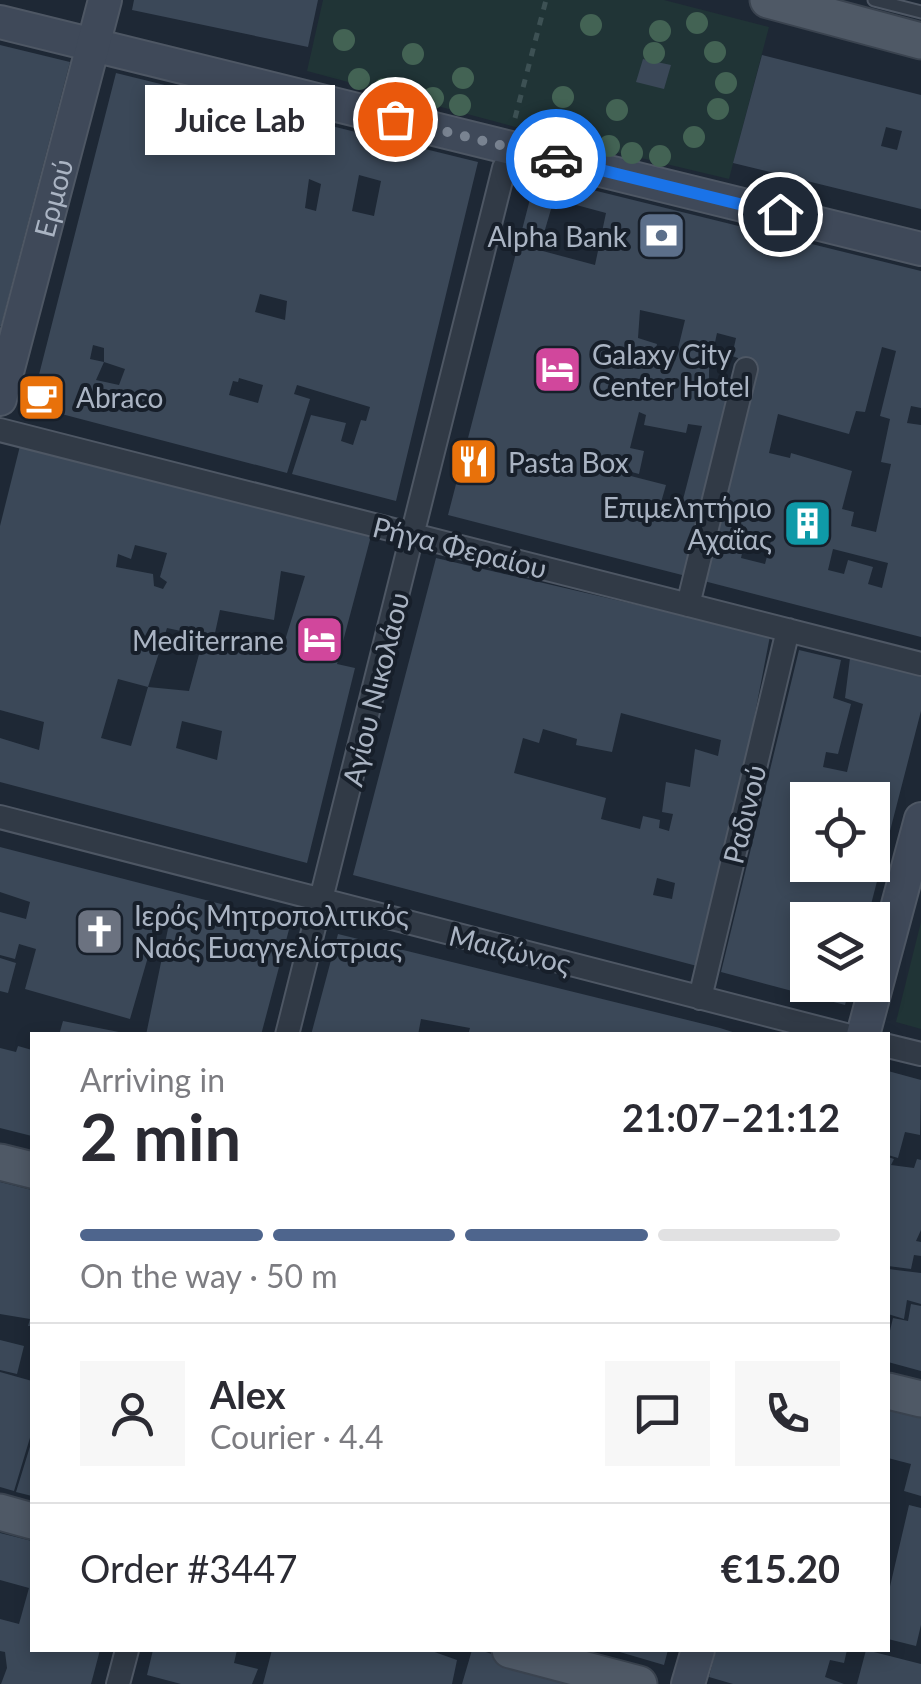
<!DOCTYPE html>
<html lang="en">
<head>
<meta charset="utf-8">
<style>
	body { margin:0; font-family:Lato,sans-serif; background:#f7f7f7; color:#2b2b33; height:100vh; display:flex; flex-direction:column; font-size:38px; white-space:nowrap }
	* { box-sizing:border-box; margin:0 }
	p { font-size:32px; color:#7c7c81 }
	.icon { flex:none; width:55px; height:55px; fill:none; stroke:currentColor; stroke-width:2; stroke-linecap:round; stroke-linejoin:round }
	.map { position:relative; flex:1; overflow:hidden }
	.panel { position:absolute; left:30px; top:1032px; width:860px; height:620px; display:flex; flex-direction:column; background:#fff; border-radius:0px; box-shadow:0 5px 15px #0003 }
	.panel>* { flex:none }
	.controls { position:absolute; left:790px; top:782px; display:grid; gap:20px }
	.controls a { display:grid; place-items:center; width:100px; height:100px; border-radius:0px; background:#fff; box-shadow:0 5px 15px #0003; font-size:50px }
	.pin { position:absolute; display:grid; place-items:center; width:85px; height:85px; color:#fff; margin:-42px; border:5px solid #fff; border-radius:50%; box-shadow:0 2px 10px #0007 }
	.courier { position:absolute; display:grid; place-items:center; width:100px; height:100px; margin:-50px; border:8px solid #1a73e8; border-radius:50%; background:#fff; color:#222; box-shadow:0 2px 12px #0007 }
	.bubble { position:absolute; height:70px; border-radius:0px; background:#fff; box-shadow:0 5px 15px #0003; font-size:32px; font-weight:700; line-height:70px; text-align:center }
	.summary em { font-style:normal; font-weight:700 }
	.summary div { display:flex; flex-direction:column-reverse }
	.summary { display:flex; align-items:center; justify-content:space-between; height:170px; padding:0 50px }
	h1 { font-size:65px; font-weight:700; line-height:75px }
	.bar { display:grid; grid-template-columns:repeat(4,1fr); gap:15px 10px; align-content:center; height:120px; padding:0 50px }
	.bar i { height:12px; border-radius:8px; background:#e1e1e2 }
	.bar .active { background:#4e658d }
	.bar p { grid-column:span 4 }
	.line { display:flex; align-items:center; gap:25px; padding:0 50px; border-top:2px solid #e1e1e2 }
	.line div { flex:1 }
	.round { display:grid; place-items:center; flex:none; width:105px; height:105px; border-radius:0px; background:#f7f7f7 }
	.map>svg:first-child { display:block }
</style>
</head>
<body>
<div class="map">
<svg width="921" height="1684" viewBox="0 0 921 1684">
	<rect width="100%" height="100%" fill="#1e2835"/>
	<path fill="#203436" d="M323,0H664L769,27L729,179L553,137L307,71Z
		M921,922V1029L896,1022Z"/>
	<path fill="#3b4858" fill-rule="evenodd" d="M134,0H318L308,47L132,10Z
		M0,45L70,62L1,326H0Z
		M762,55L921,95V209L733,163ZM886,127L902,131L897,150L881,146Z
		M643,59L671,65L664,89L636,82Z
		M116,73L478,162L396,501L292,474L311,415L346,423L341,441L353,445L361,420L366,421L370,407L297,385L294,394L310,399L287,473L31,406ZM359,175L381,181L374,216L352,211ZM309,179L321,184L316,211L305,208ZM260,294L287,301L285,320L255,312ZM93,345L104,348V362L125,369L119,385L96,380L104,362L90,359ZM239,378L263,385L258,403L229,395L233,381L238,382Z
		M536,176L921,271V408L911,406L907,423L921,425V637L700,580L738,358L732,356L736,338L717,333L709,370V381L732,386L686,576L448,515ZM554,199L606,213L595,265L539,250ZM640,310L685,320L675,361L654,357L657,344L638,338ZM882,347L896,351L880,416L890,419L881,462L891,464L876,532L851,526L854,512L842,509L852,471L791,453L790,458L769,453L778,414L849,434L856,411L865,412ZM639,412L646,415L644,425L686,433L688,424L702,426L678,519L658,513L666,485L623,474L624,470L639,474L644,451L630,448ZM747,531L772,537L765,564L741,558ZM833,549L888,563L882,588L868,584L873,567L848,560L844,574L828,570Z
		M20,446L371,536L337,664L355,668L307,863L0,782V738L39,750L44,722L0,710V526ZM135,545L167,553L160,577L167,582L163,589L154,586L153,574L116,567L118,554L131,559ZM281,571L305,576L282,650L204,636L189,691L148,687L131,746L101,738L118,679L148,687L167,628L204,636L215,633L220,610L274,620ZM182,721L222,731L217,760L176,748Z
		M436,558L770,636L739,796L697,966L353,875ZM621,713L721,740L718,756L695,749L690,787L666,782L662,812L673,814L669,831L659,828L660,820L643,816L640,829L601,819L606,798L514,773L523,738L539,743L543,729L577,739L576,745L612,752ZM657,878L675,883L672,899L653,895Z
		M799,650L841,660L833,698L851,704L838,754L826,752L823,767L847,772L863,704L845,698L850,658L921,675V711L867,920H808V985H850L845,1005L721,972ZM815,787L835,795L834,800H872V865H808V853L795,852L808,800H814Z
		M0,847L291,922L261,1035H146L170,919L161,912L130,1019L25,989L36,949L19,944L15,959L0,955V912L26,919L30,902L0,892Z
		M338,934L720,1028L742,1035H468L470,1028L421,1019L418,1035H311Z
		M0,958L16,963L8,993L0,991Z
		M63,1021L124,1033V1035H59Z
		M18,1046L32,1050V1136L0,1128V1048L16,1052Z
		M888,1071L921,1080L920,1135L905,1132L898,1158L888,1155Z
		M888,1157L894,1159L891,1165L914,1168L917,1159L921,1160V1230L916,1241L921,1242V1256L914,1255L911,1269L888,1266Z
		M0,1182L32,1190V1326H28L30,1319L0,1314Z
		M888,1269L921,1273V1304L907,1300L904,1319L888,1314Z
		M911,1304L921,1306V1371L888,1362V1339L893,1318L908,1321Z
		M0,1340L24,1346L17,1374L0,1370Z
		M0,1372L32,1381V1431L14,1491L0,1487Z
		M888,1409L921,1418V1496L904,1491L911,1464L888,1458Z
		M32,1440V1496L16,1492Z
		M909,1505L921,1508V1625L916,1646L888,1639V1595Z
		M0,1533L32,1541V1650H100L91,1684H1L7,1668L5,1652L0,1651V1619L19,1624L29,1588L0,1580Z
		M153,1650H237L234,1663L258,1669L252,1684H181L147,1675Z
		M272,1650H429L457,1660L452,1684H263Z
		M472,1650H479L589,1684H462Z
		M613,1650H668L664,1665Z
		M716,1650H847L844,1663L830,1660L825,1677L844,1684H733L709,1677Z
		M866,1650L921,1664V1684H857Z"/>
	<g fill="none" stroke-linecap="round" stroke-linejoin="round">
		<defs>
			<path id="lane" d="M874,0L921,12"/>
			<path id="street" d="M0,430L921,664
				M688,605L746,369
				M0,817L846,1035
				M700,998L788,630
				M287,1035L504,168
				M888,1046L921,1054
				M118,1684L127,1650"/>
			<g id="secondary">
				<path d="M0,22L921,249"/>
				<path id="s1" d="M0,399L105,0"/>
				<path d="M863,1035L921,819"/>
				<path d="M688,1684L698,1650"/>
			</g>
			<path id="primary" d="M768,0L921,41
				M0,1162L32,1170
				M888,1391L921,1399
				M0,1512L32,1521
				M510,1650L639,1684"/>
		</defs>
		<use href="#lane" stroke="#4e5764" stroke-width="15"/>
		<use href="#street" stroke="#4e5764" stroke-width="26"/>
		<use href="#secondary" stroke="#4e5764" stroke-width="36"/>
		<use href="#primary" stroke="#3a434f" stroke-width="39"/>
		<path stroke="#3d5154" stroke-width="5" stroke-dasharray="8 8" stroke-linecap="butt" d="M515,118L546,0"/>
		<use href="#lane" stroke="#313a46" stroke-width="11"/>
		<use href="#street" stroke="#313a46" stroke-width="22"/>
		<use href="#secondary" stroke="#3f4959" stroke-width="32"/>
		<use href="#primary" stroke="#4f5966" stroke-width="35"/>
	</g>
	<g fill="#436354">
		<circle cx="697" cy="23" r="11"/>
		<circle cx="591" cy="25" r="11"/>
		<circle cx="660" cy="31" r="11"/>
		<circle cx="344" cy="40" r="11"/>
		<circle cx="715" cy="52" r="11"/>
		<circle cx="654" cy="53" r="11"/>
		<circle cx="413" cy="54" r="11"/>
		<circle cx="463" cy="78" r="11"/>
		<circle cx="359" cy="79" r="11"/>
		<circle cx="726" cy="83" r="11"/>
		<circle cx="384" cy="89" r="11"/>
		<circle cx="563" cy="97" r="11"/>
		<circle cx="433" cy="98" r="11"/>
		<circle cx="460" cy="105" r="11"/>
		<circle cx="718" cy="109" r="11"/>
		<circle cx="617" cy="110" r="11"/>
		<circle cx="558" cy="131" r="11"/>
		<circle cx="584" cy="136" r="11"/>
		<circle cx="694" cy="137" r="11"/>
		<circle cx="609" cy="146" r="11"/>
		<circle cx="632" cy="153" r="11"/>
		<circle cx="660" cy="156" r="11"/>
	</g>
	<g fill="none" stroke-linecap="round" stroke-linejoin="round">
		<path stroke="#798391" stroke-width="10" stroke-dasharray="0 18" d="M395,119L556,159"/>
		<path stroke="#1a73e8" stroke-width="12" d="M556,159L780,214"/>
	</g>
	<defs>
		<symbol id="bank-square" viewBox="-11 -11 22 22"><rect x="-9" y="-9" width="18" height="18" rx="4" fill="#5c6f8a" stroke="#171f2a"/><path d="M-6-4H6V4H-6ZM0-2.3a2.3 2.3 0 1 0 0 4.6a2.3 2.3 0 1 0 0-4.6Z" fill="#fff"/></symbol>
		<symbol id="hotel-square" viewBox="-11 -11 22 22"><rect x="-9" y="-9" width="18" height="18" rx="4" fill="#d1479c" stroke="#171f2a"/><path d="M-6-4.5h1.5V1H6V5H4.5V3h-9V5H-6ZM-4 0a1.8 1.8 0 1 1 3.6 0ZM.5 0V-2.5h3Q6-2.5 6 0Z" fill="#fff"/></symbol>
		<symbol id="cafe-square" viewBox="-11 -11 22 22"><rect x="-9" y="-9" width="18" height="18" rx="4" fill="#e8710a" stroke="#171f2a"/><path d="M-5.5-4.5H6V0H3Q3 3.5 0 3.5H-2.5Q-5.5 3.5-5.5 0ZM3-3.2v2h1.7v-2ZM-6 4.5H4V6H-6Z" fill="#fff"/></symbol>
		<symbol id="restaurant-square" viewBox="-11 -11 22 22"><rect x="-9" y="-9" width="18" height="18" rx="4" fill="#e8710a" stroke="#171f2a"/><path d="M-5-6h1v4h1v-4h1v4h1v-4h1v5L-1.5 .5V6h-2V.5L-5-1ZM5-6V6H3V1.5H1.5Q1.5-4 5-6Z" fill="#fff"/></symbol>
		<symbol id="building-square" viewBox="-11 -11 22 22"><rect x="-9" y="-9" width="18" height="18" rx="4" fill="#0f9aa8" stroke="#171f2a"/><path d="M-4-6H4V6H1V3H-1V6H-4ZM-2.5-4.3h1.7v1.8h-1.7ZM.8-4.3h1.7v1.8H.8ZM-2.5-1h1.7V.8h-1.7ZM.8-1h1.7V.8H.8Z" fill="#fff"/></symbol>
		<symbol id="church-square" viewBox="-11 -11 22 22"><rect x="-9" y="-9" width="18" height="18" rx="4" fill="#6b7280" stroke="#171f2a"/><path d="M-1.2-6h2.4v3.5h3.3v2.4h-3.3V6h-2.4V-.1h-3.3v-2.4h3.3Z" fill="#fff"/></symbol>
	</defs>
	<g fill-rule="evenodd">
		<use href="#bank-square" x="634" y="208" width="55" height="55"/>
		<use href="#hotel-square" x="530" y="342" width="55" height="55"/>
		<use href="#cafe-square" x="14" y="370" width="55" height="55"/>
		<use href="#restaurant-square" x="446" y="434" width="55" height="55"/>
		<use href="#building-square" x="780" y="496" width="55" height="55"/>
		<use href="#hotel-square" x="292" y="612" width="55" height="55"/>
		<use href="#church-square" x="72" y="904" width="55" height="55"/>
	</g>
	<g text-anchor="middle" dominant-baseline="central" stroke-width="8" stroke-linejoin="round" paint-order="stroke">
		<g font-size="28" fill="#aab4c3" stroke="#171f2a">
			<text stroke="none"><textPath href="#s1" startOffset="208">Ερμού</textPath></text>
			<text transform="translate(460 547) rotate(14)">Ρήγα Φεραίου</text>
			<text transform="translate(375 689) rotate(-76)">Αγίου Νικολάου</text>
			<text transform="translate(744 814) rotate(-76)">Ραδινού</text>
			<text transform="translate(510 949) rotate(14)">Μαιζώνος</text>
		</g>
		<g font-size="28" fill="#aab4c3" stroke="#171f2a" text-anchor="start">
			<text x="627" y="236" text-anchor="end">Alpha Bank</text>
			<text x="592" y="354">Galaxy City<tspan x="592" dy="32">Center Hotel</tspan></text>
			<text x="76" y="397">Abraco</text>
			<text x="508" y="462">Pasta Box</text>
			<text x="772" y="507" text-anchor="end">Επιμελητήριο<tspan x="772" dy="32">Αχαΐας</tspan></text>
			<text x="284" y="640" text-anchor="end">Mediterrane</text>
			<text x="134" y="915">Ιερός Μητροπολιτικός<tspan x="134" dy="32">Ναός Ευαγγελίστριας</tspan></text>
		</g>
	</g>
</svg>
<div class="controls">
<a><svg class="icon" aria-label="locate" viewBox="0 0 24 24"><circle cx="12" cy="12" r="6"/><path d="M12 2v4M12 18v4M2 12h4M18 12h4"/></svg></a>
<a><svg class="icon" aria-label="layers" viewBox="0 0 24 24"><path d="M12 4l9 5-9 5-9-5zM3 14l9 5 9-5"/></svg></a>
</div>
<div class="pin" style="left:395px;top:119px;background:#ea580c"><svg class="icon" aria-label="bag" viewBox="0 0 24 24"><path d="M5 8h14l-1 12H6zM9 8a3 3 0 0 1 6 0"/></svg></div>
<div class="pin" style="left:780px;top:214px;background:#1f2937"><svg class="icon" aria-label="home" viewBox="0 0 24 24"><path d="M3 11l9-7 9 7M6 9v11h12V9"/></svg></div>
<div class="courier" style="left:556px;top:159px"><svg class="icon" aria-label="car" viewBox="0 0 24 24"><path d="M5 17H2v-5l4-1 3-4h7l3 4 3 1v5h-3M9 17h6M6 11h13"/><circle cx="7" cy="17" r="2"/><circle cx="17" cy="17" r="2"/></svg></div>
<div class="bubble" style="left:145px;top:85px;width:190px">Juice Lab</div>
<section class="panel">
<div class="summary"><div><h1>2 min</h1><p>Arriving in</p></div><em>21:07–21:12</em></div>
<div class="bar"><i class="active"></i><i class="active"></i><i class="active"></i><i></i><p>On the way · 50 m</p></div>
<div class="line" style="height:180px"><a class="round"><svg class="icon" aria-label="person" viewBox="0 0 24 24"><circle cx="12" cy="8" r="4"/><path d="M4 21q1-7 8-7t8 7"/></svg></a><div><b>Alex</b><p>Courier · 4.4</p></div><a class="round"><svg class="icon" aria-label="chat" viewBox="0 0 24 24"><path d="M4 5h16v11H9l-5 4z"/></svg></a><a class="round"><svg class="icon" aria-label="phone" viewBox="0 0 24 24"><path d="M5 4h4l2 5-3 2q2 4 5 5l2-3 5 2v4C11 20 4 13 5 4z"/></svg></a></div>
<div class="line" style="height:130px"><div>Order #3447</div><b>€15.20</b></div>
</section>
</div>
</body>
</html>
